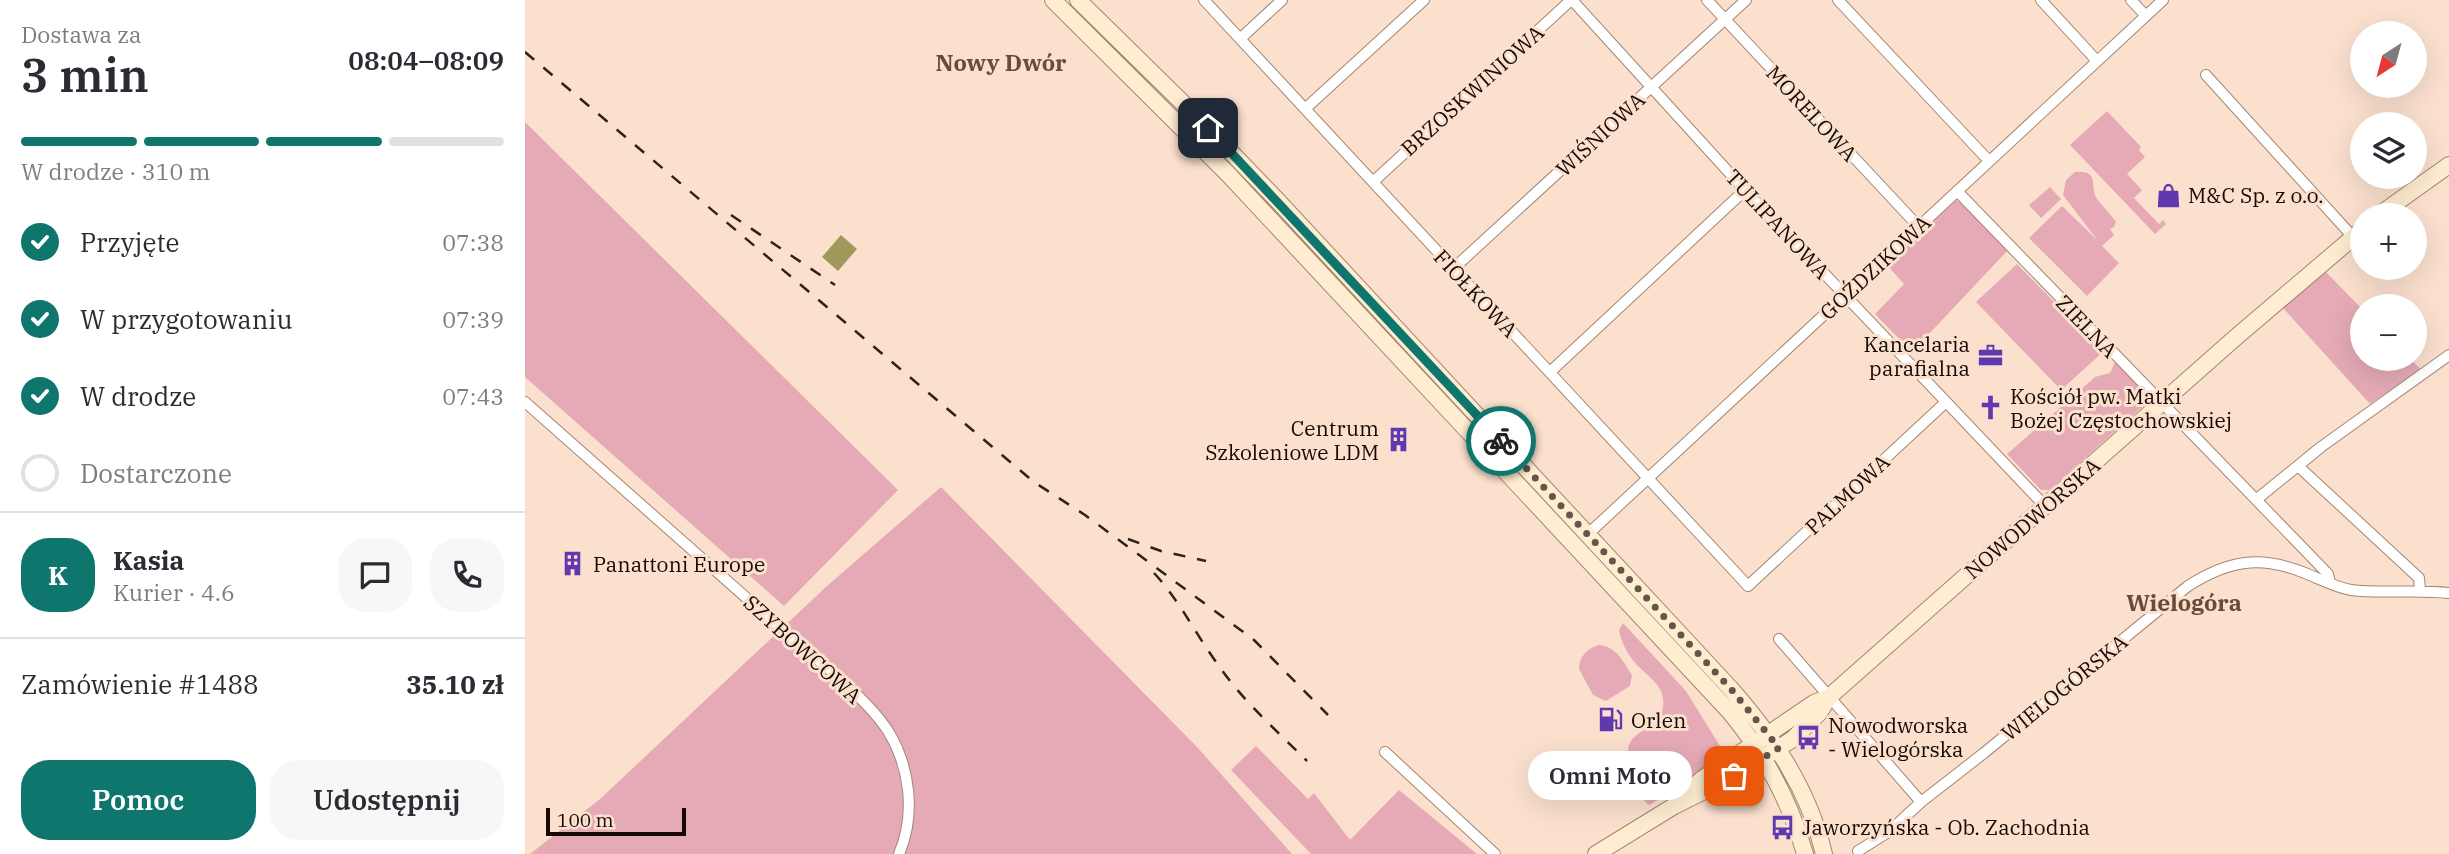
<!DOCTYPE html>
<html lang="pl">
<head>
<meta charset="utf-8">
<style>
	body { margin:0; font-family:"IBM Plex Serif",serif; background:#f7f7f7; color:#2b2b33; height:100vh; display:flex; flex-direction:column; font-size:26px; white-space:nowrap }
	* { box-sizing:border-box; margin:0 }
	p { font-size:23px; color:#7c7c81 }
	.icon { flex:none; width:38px; height:38px; fill:none; stroke:currentColor; stroke-width:2; stroke-linecap:round; stroke-linejoin:round }
	.map { position:relative; flex:1; overflow:hidden }
	.side { display:flex; flex-direction:column; background:#fff; width:525px }
	.side>* { flex:none }
	.needle { width:46px; rotate:216deg }
	.fabs { position:absolute; left:1825px; top:21px; display:grid; gap:14px }
	.fabs a { display:grid; place-items:center; width:77px; height:77px; border-radius:50%; background:#fff; box-shadow:0 7px 28px #0002; font-size:35px }
	.scale { position:absolute; left:21px; bottom:18px; width:140px; box-sizing:border-box; padding-left:7px; border:4px solid #150a04; border-top:0; font-size:19px; line-height:24px; white-space:nowrap; color:#150a04; -webkit-text-stroke:5px #fbe0ce; paint-order:stroke }
	.pin { position:absolute; display:grid; place-items:center; width:60px; height:60px; color:#fff; margin:-30px; border-radius:14px; box-shadow:0 4px 10px #0006 }
	.courier { position:absolute; display:grid; place-items:center; width:70px; height:70px; margin:-35px; border:5px solid #0f766e; border-radius:50%; background:#fff; color:#222; box-shadow:0 2px 9px #0007 }
	.bubble { position:absolute; height:49px; border-radius:24px; background:#fff; box-shadow:0 7px 28px #0002; font-size:23px; font-weight:600; line-height:49px; text-align:center }
	.head em { font-style:normal; font-weight:600 }
	.head div { display:flex; flex-direction:column-reverse }
	.head { display:flex; align-items:center; justify-content:space-between; height:119px; padding:0 21px }
	h1 { font-size:46px; font-weight:600; line-height:52px }
	.bar { display:grid; grid-template-columns:repeat(4,1fr); gap:10px 7px; align-content:center; height:84px; padding:0 21px }
	.bar i { height:9px; border-radius:5px; background:#e1e1e2 }
	.bar .current { background:#0f766e }
	.bar p { grid-column:span 4 }
	.line { display:flex; align-items:center; gap:18px; padding:0 21px; border-top:2px solid #e1e1e2 }
	.line div { flex:1 }
	.round { display:grid; place-items:center; flex:none; width:74px; height:74px; border-radius:28px; background:#f7f7f7 }
	ol { padding:0 21px; list-style:none }
	li { display:flex; align-items:center; gap:21px; height:77px }
	li p { margin-inline-start:auto }
	li .icon { padding:7px; border-radius:50%; background:#0f766e; color:#fff; stroke-width:4 }
	li:last-child { color:#7c7c81 }
	li i { width:38px; height:38px; border:4px solid #e1e1e2; border-radius:50% }
	.cta { display:flex; gap:14px; margin-top:auto; padding:14px 21px }
	.cta a { flex:1; height:80px; border-radius:28px; background:#0f766e; color:#fff; font-size:28px; font-weight:600; line-height:80px; text-align:center }
	.cta a+a { background:#f7f7f7; color:#2b2b33 }
	main { display:flex; flex:1; min-height:0 }
	.map>svg:first-child { display:block }
</style>
</head>
<body>
<main>
<section class="side">
<div class="head"><div><h1>3 min</h1><p>Dostawa za</p></div><em>08:04–08:09</em></div>
<div class="bar"><i class="current"></i><i class="current"></i><i class="current"></i><i></i><p>W drodze · 310 m</p></div>
<ol>
<li><svg class="icon" aria-label="check" viewBox="0 0 24 24"><path d="M5 12l5 5 9-10"/></svg>Przyjęte<p>07:38</p></li>
<li><svg class="icon" aria-label="check" viewBox="0 0 24 24"><path d="M5 12l5 5 9-10"/></svg>W przygotowaniu<p>07:39</p></li>
<li><svg class="icon" aria-label="check" viewBox="0 0 24 24"><path d="M5 12l5 5 9-10"/></svg>W drodze<p>07:43</p></li>
<li><i></i>Dostarczone</li>
</ol>
<div class="line" style="height:126px"><b class="round" style="background:#0f766e;color:#fff">K</b><div><b>Kasia</b><p>Kurier · 4.6</p></div><a class="round"><svg class="icon" aria-label="chat" viewBox="0 0 24 24"><path d="M4 5h16v11H9l-5 4z"/></svg></a><a class="round"><svg class="icon" aria-label="phone" viewBox="0 0 24 24"><path d="M5 4h4l2 5-3 2q2 4 5 5l2-3 5 2v4C11 20 4 13 5 4z"/></svg></a></div>
<div class="line" style="height:91px"><div>Zamówienie #1488</div><b>35.10 zł</b></div>
<div class="cta"><a>Pomoc</a><a>Udostępnij</a></div>
</section>
<div class="map">
<svg width="1924" height="854" viewBox="0 0 1924 854">
	<rect width="100%" height="100%" fill="#fbe0ce"/>
	<path fill="#e5aab5" d="M1582,111L1616,147L1614,150L1620,157L1602,174L1617,190L1609,198L1634,224L1638,220L1641,224L1630,234L1545,145Z
		M0,122L373,490L259,606L0,377Z
		M1550,172C1576,170 1564,187 1572,199C1578,207 1586,214 1591,222L1589,227L1585,229L1589,235L1577,246L1594,263L1562,296L1504,238L1537,206L1573,241L1538,195L1541,180Z
		M1525,187L1536,199L1516,218L1504,205Z
		M1431,200L1438,205L1483,250L1387,352L1350,314L1379,284L1362,265Z
		M1492,264L1578,352L1536,390L1451,302Z
		M1800,271L1837,309L1838,359H1885L1896,369L1845,404L1758,308Z
		M1590,362L1620,390L1625,400L1524,490H1516L1482,454L1570,377L1585,373Z
		M416,487L672,747L767,854H5L75,799L302,586Z
		M1098,623L1161,691L1198,751L1156,787L1124,805C1111,797 1096,755 1106,741C1116,727 1135,728 1138,707C1141,686 1123,677 1111,664C1103,655 1096,642 1094,630Z
		M1074,645C1092,647 1098,661 1107,675L1105,686L1081,701L1068,695L1054,669C1054,657 1062,648 1074,645Z
		M731,746L783,799L789,793L825,840L874,790L952,854H786L706,770Z"/>
	<path fill="#9f995c" d="M316,235L332,249L313,271L297,257Z"/>
	<g fill="none" stroke-linecap="round" stroke-linejoin="round">
		<defs>
			<path id="street" d="M679,0L1223,586L1421,402
				M1047,0L1220,190L1520,506
				M1182,0L1393,226
				M1313,0L1464,161
				M1516,0L1572,61
				M1606,0L1621,16
				M715,39L757,0
				M1681,75L1828,237
				M781,108L899,0
				M849,181L1046,0
				M1432,191L1803,574L1805,583
				M929,268L1221,0
				M1025,372L1220,190
				M0,402C84,476 168,550 251,624C283,653 341,696 363,731C385,767 391,814 374,854
				M1773,466L1894,578L1895,590
				M1732,499L1796,447L1924,355
				M1063,534L1638,0
				M1254,639L1396,802
				M860,752L970,854
				M1333,851L1365,831L1396,802L1459,753L1663,586C1704,560 1735,555 1780,573C1795,579 1810,587 1826,590C1858,594 1892,589 1924,593"/>
			<path id="secondary" d="M528,0L703,174L1204,711C1239,753 1265,801 1280,854
				M553,0L665,110L753,201L1206,689C1249,738 1284,790 1299,854
				M1854,215L1924,165
				M1149,806L1177,779L1289,703L1304,697L1710,338L1838,229
				M1071,854L1149,806L1209,776L1268,739L1294,713L1304,697"/>
		</defs>
		<use href="#street" stroke="#a48570" stroke-width="12"/>
		<use href="#secondary" stroke="#a48570" stroke-width="18"/>
		<use href="#street" stroke="#fff" stroke-width="10"/>
		<use href="#secondary" stroke="#feedd1" stroke-width="16"/>
		<path stroke="#2f221b" stroke-width="2.5" stroke-dasharray="12 12" stroke-linecap="butt" d="M0,52L509,482L560,515L729,640L803,715
			M206,215L310,285
			M603,539L636,551L681,561
			M629,573C655,601 671,635 694,666C718,701 752,731 782,761"/>
	</g>
	<g fill="none" stroke-linecap="round" stroke-linejoin="round">
		<path stroke="#66554b" stroke-width="7" stroke-dasharray="0 12.6" d="M976,441L1206,689L1254,748L1209,776"/>
		<path stroke="#0f766e" stroke-width="9" d="M683,128L976,441"/>
	</g>
	<defs>
		<symbol id="shop-bare" viewBox="-9 -9 18 18"><path d="M-5-2.5h2.3a2.7 3.5 0 0 1 5.4 0H5L5.5 6h-11ZM-1.5-2.5h3a1.5 2.3 0 0 0-3 0Z" fill="#6038b0" stroke="#fbe0ce" stroke-width="2.5" paint-order="stroke"/></symbol>
		<symbol id="office-bare" viewBox="-9 -9 18 18"><path d="M-6-3h4V-5.5h4V-3h4V5H-6ZM-1-4.5V-3h2v-1.5ZM-6 0V1H6V0Z" fill="#6038b0" stroke="#fbe0ce" stroke-width="2.5" paint-order="stroke"/></symbol>
		<symbol id="church-bare" viewBox="-9 -9 18 18"><path d="M-1.2-6h2.4v3.5h3.3v2.4h-3.3V6h-2.4V-.1h-3.3v-2.4h3.3Z" fill="#6038b0" stroke="#fbe0ce" stroke-width="2.5" paint-order="stroke"/></symbol>
		<symbol id="building-bare" viewBox="-9 -9 18 18"><path d="M-4-6H4V6H1V3H-1V6H-4ZM-2.5-4.3h1.7v1.8h-1.7ZM.8-4.3h1.7v1.8H.8ZM-2.5-1h1.7V.8h-1.7ZM.8-1h1.7V.8H.8Z" fill="#6038b0" stroke="#fbe0ce" stroke-width="2.5" paint-order="stroke"/></symbol>
		<symbol id="fuel-bare" viewBox="-9 -9 18 18"><path d="M-5.5-6h7V0h2V4h1.3V-2.5L3-4.5l.8-.8L6-3V5H2.5V1h-1V6h-7ZM-4.2-4.7v3.2H.2V-4.7Z" fill="#6038b0" stroke="#fbe0ce" stroke-width="2.5" paint-order="stroke"/></symbol>
		<symbol id="bus-bare" viewBox="-9 -9 18 18"><path d="M-5-6H5V4H4V6H2V4H-2V6H-4V4H-5ZM-3.5-4V0h7V-4ZM-3.5 1.2v1.5H-2V1.2ZM2 1.2v1.5H3.5V1.2Z" fill="#6038b0" stroke="#fbe0ce" stroke-width="2.5" paint-order="stroke"/></symbol>
	</defs>
	<g fill-rule="evenodd">
		<use href="#shop-bare" x="1626" y="178" width="35" height="35"/>
		<use href="#office-bare" x="1448" y="338" width="35" height="35"/>
		<use href="#church-bare" x="1448" y="390" width="35" height="35"/>
		<use href="#building-bare" x="856" y="422" width="35" height="35"/>
		<use href="#building-bare" x="30" y="546" width="35" height="35"/>
		<use href="#fuel-bare" x="1068" y="702" width="35" height="35"/>
		<use href="#bus-bare" x="1266" y="720" width="35" height="35"/>
		<use href="#bus-bare" x="1240" y="810" width="35" height="35"/>
	</g>
	<g text-anchor="middle" dominant-baseline="central" stroke-width="6" stroke-linejoin="round" paint-order="stroke">
		<g font-size="21" fill="#150a04" stroke="#fbe0ce">
			<text transform="translate(947 90) rotate(-42)">BRZOSKWINIOWA</text>
			<text transform="translate(1287 113) rotate(47)">MORELOWA</text>
			<text transform="translate(1075 134) rotate(-43)">WIŚNIOWA</text>
			<text transform="translate(1253 224) rotate(47)">TULIPANOWA</text>
			<text transform="translate(1350 267) rotate(-43)">GOŹDZIKOWA</text>
			<text transform="translate(951 293) rotate(47)">FIOŁKOWA</text>
			<text transform="translate(1562 326) rotate(46)">ZIELNA</text>
			<text transform="translate(1322 494) rotate(-43)">PALMOWA</text>
			<text transform="translate(1507 518) rotate(-41)">NOWODWORSKA</text>
			<text transform="translate(278 649) rotate(42)">SZYBOWCOWA</text>
			<text transform="translate(1539 687) rotate(-39)">WIELOGÓRSKA</text>
		</g>
		<g font-size="21" fill="#150a04" stroke="#fbe0ce" text-anchor="start">
			<text x="1663" y="195">M&amp;C Sp. z o.o.</text>
			<text x="1445" y="344" text-anchor="end">Kancelaria<tspan x="1445" dy="24">parafialna</tspan></text>
			<text x="1485" y="396">Kościół pw. Matki<tspan x="1485" dy="24">Bożej Częstochowskiej</tspan></text>
			<text x="854" y="428" text-anchor="end">Centrum<tspan x="854" dy="24">Szkoleniowe LDM</tspan></text>
			<text x="68" y="564">Panattoni Europe</text>
			<text x="1106" y="720">Orlen</text>
			<text x="1303" y="725">Nowodworska<tspan x="1303" dy="24">- Wielogórska</tspan></text>
			<text x="1277" y="827">Jaworzyńska - Ob. Zachodnia</text>
		</g>
		<g font-size="23" font-weight="bold" fill="#684c38" stroke="#fbe0ce">
			<text x="476" y="62">Nowy Dwór</text>
			<text x="1659" y="602">Wielogóra</text>
		</g>
	</g>
</svg>
<div class="fabs">
<a><svg class="needle" viewBox="-14 -14 28 28"><path d="M0-13l5 13h-10z" fill="#e53935"/><path d="M0 13l5-13h-10z" fill="#7c7c81"/></svg></a>
<a><svg class="icon" aria-label="layers" viewBox="0 0 24 24"><path d="M12 4l9 5-9 5-9-5zM3 14l9 5 9-5"/></svg></a>
<a>+</a>
<a>−</a>
</div>
<div class="scale">100 m</div>
<div class="pin" style="left:1209px;top:776px;background:#ea580c"><svg class="icon" aria-label="bag" viewBox="0 0 24 24"><path d="M5 8h14l-1 12H6zM9 8a3 3 0 0 1 6 0"/></svg></div>
<div class="pin" style="left:683px;top:128px;background:#1f2937"><svg class="icon" aria-label="home" viewBox="0 0 24 24"><path d="M3 11l9-7 9 7M6 9v11h12V9"/></svg></div>
<div class="courier" style="left:976px;top:441px"><svg class="icon" aria-label="bike" viewBox="0 0 24 24"><circle cx="6" cy="16" r="4"/><circle cx="18" cy="16" r="4"/><path d="M6 16l4-8h5l3 8M10 8l3 8H6M13 5h3"/></svg></div>
<div class="bubble" style="left:1003px;top:751px;width:164px">Omni Moto</div>
</div>
</main>
</body>
</html>
